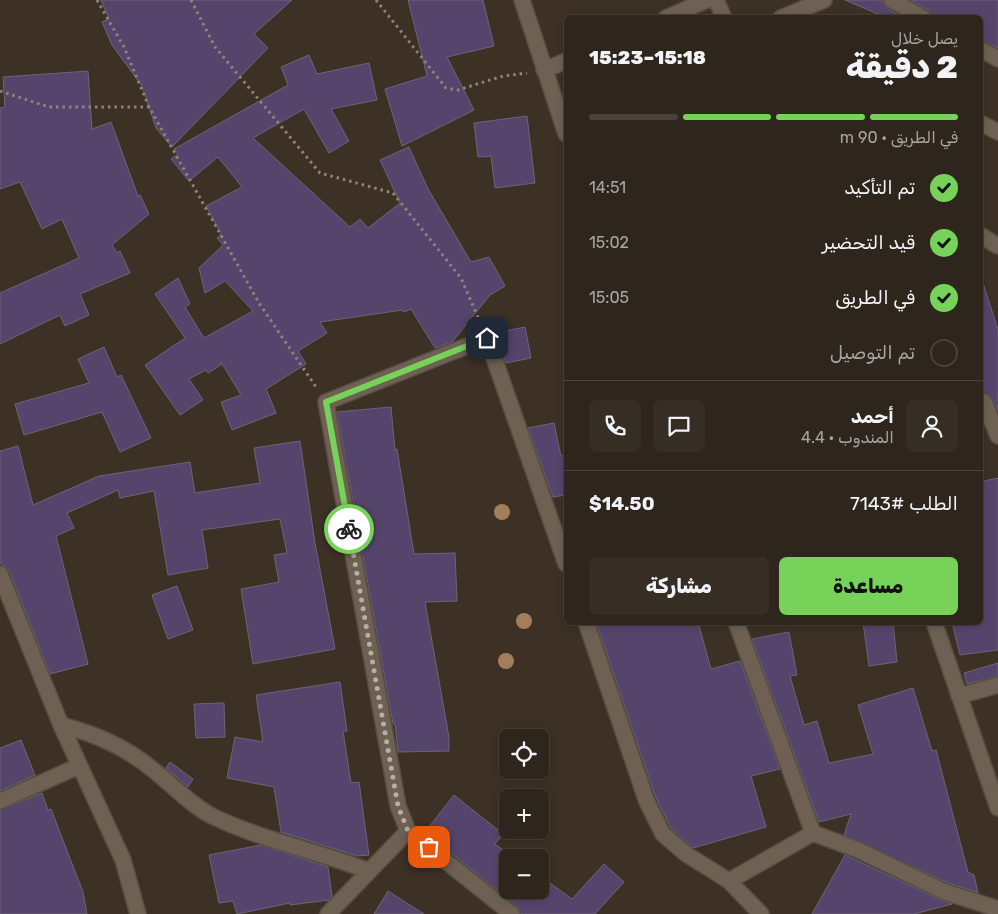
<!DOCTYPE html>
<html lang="ar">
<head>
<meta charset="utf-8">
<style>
	body { margin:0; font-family:Rubik,Vazirmatn,sans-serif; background:#362d25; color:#f1f3f6; direction:rtl; height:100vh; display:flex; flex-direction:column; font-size:19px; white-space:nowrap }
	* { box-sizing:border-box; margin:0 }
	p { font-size:16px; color:#a7a5a3 }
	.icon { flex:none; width:28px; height:28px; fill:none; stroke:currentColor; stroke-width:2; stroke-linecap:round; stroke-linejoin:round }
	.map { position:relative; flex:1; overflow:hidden; direction:ltr }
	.panel { position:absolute; left:564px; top:15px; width:419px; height:610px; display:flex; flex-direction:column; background:#2e251c; border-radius:8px; box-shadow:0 2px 8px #0003,0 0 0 1px #49423b; direction:rtl }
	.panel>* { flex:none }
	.buttons { position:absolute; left:499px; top:729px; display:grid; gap:10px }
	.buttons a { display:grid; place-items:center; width:50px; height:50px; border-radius:8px; background:#2e251c; box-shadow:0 2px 8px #0003,0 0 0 1px #49423b; font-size:25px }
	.pin { position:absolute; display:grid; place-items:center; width:42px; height:42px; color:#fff; margin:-21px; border-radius:10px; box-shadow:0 2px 8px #0006 }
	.courier { position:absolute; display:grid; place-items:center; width:50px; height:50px; margin:-25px; border:4px solid #77d259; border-radius:50%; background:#fff; color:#222; box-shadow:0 1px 6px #0007 }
	.overview em { font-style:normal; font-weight:800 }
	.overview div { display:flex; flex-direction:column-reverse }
	.overview { display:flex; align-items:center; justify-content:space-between; height:85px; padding:0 25px }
	h1 { font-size:32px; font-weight:800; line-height:38px }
	.bar { display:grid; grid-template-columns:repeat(4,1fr); gap:8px 5px; align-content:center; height:60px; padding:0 25px }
	.bar i { height:6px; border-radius:4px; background:#49423b }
	.bar .on { background:#77d259 }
	.bar p { grid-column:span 4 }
	.line { display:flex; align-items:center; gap:12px; padding:0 25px; border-top:1px solid #49423b }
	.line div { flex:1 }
	.round { display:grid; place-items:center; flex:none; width:52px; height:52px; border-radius:8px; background:#362d25 }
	ol { padding:0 25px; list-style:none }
	li { display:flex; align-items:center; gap:15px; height:55px }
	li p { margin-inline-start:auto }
	li .icon { padding:5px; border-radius:50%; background:#77d259; color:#111; stroke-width:4 }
	li:last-child { color:#a7a5a3 }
	li i { width:28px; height:28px; border:2px solid #49423b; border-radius:50% }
	.action { display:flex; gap:10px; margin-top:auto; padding:10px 25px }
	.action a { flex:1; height:58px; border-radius:8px; background:#77d259; color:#111; font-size:20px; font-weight:800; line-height:58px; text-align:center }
	.action a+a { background:#362d25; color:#f1f3f6 }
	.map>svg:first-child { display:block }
</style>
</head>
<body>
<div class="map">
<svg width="998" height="914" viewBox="0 0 998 914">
	<rect width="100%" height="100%" fill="#3d3125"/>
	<path fill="#55456c" stroke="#6c6576" d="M101,0H292L254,34L268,48L172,147L156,128L142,86L112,45L102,22L109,19Z
		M408,0H483L494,46L447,57L474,110L402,146L385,89L427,76Z
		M845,0H883L887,8L903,18H887Z
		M911,0H998V48L980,40V18H932L928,10Z
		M309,55L317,74L369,63L377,100L331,109L349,141L329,153L304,109L253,138L350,227L360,219L368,228L400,203L380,160L409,147L428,189L471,262L489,257L505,286L490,295L452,342L435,348L411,309L404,312L403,310L320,322L327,333L298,351L306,364L266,389L276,413L232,430L221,402L241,395L221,362V365L208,373L206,370L189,379L203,400L180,415L145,365L185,338L155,294L178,278L190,304L185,307L204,338L253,311L225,281L205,293L199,268L223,245L217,238L221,234L206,206L242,187L218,157L189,181L171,159L178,154L174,149L288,85L281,67Z
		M88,71L92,129L111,122L138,196L140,195L149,214L112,245L117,253L120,251L130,273L80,294L89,315L65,326L60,315L0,344V293L79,258L62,219L42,229L20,182L0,189V108L5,107L3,77Z
		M527,116L535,183L495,188L491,156L478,157L474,123Z
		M980,286H984L998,330V411L992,398L980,391Z
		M525,327L531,358L506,363L495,333Z
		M104,347L117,377L121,375L151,438L120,452L102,412L24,435L15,404L89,383L78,359Z
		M391,407L395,450L397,449L414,554L455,553L457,601L425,602L449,737V751L398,752L395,724H393L337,412Z
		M554,423L561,456L566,455V495L553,497L528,428Z
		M300,441L315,543L335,649L253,664L241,589L279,582L274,555L287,553L280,519L202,530L208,568L168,575L154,491L120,498L118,490L67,513L74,528L56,536L88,664L50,674L9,570L0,563V451L18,446L33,505L99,476L190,462L195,493L260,483L254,448Z
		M998,478V650L960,655L952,622H980V482Z
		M177,586L193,630L168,639L152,595Z
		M596,622H698L711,669L740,661L780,769L751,776L766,827L693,848L671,828L656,798Z
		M863,622H893L897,662L869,666Z
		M789,632L797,675L790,676L804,725L817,721L829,763L873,754L858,705L913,688L932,751L936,750L968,872L974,875L978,893L948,883L844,835L851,814L819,822L752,639Z
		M998,663V676L967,684L964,673Z
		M340,682L347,731H343L351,783L359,782L369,855L357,856L281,832L274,787L227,778L235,737L263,742L256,695Z
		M224,703L225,737L196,738L194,704Z
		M21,740L35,775L0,791V748Z
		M170,762L193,779L188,787L166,768Z
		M42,793L48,810L51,809L83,892L87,914H0V810Z
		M454,795L503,834L495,844L514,858H508V890H540V876L572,899L604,864L624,882L595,914H521L518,907L425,832Z
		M261,845L328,867L332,896L329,900L290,905V903L237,914L233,901L219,903L209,855Z
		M845,855L941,900L952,904L914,914H812Z
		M388,891L424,914H374Z"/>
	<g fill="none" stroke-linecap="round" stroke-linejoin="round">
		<defs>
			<path id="street" d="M522,0L566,134
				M716,0L724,18
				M892,0L923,18
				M666,18L707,0
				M781,18L824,0
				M980,49L998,59
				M544,70L566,61
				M980,123L998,132
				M980,235L998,246
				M980,400L984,402L998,436
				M0,574L61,725L123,860L138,914
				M586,622L647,802L663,834L686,854L729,881L761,914
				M736,622L813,833L858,850L945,892L998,909
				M934,622L998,808
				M959,696L998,685
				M61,725C95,734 124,746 152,769C172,784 189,804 212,816C261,840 318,851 369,871
				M0,801L79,766
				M729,881L813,833
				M328,914L408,831
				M512,914L408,831L398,806L326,402L487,338L566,564"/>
		</defs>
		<use href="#street" stroke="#574d42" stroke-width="18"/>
		<path stroke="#8e847a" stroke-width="3" stroke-dasharray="2.5 4" stroke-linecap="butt" d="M97,0L124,47L149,107
			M191,0L215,47L320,173L393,193L461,278L480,322
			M376,0L446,88L458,90L503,76L527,73
			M0,91L49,107H149L259,303L316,387"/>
		<use href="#street" stroke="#6e6153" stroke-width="15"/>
	</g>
	<g fill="#a27f5a">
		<circle cx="502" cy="512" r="8"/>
		<circle cx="524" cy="621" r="8"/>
		<circle cx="506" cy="661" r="8"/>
	</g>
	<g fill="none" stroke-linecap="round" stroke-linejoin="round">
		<path stroke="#b7aea4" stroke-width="5" stroke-dasharray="0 9" d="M349,529L398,806L408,831L429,847"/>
		<path stroke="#77d259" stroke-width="6" d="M349,529L326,402L487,338"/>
	</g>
</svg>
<div class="buttons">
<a><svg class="icon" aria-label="locate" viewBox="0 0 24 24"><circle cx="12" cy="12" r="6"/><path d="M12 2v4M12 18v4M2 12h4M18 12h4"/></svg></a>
<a>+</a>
<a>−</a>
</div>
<div class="pin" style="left:429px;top:847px;background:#ea580c"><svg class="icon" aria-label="bag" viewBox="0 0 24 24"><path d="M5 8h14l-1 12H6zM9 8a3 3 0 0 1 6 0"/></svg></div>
<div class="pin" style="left:487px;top:338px;background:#1f2937"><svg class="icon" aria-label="home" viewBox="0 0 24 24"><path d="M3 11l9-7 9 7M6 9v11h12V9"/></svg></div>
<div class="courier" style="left:349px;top:529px"><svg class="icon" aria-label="bike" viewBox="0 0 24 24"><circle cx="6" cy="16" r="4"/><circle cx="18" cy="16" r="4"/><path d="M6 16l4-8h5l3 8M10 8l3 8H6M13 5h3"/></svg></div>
<section class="panel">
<div class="overview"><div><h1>2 دقيقة</h1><p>يصل خلال</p></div><em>15:18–15:23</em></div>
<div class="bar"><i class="on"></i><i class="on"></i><i class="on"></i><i></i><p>في الطريق · 90 m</p></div>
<ol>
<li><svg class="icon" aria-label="check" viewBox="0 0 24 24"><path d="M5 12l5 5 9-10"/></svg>تم التأكيد<p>14:51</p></li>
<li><svg class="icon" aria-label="check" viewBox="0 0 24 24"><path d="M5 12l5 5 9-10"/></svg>قيد التحضير<p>15:02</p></li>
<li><svg class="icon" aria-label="check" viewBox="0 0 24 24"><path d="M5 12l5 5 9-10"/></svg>في الطريق<p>15:05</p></li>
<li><i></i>تم التوصيل</li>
</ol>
<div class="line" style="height:90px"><a class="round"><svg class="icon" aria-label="person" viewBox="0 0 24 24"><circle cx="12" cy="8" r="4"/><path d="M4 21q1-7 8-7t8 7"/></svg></a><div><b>أحمد</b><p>المندوب · 4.4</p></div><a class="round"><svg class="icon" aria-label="chat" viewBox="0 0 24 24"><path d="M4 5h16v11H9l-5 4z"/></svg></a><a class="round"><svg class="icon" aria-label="phone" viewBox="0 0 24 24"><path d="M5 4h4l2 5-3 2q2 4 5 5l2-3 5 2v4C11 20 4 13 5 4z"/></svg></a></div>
<div class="line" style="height:65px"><div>الطلب #7143</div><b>$14.50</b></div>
<div class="action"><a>مساعدة</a><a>مشاركة</a></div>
</section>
</div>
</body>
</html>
